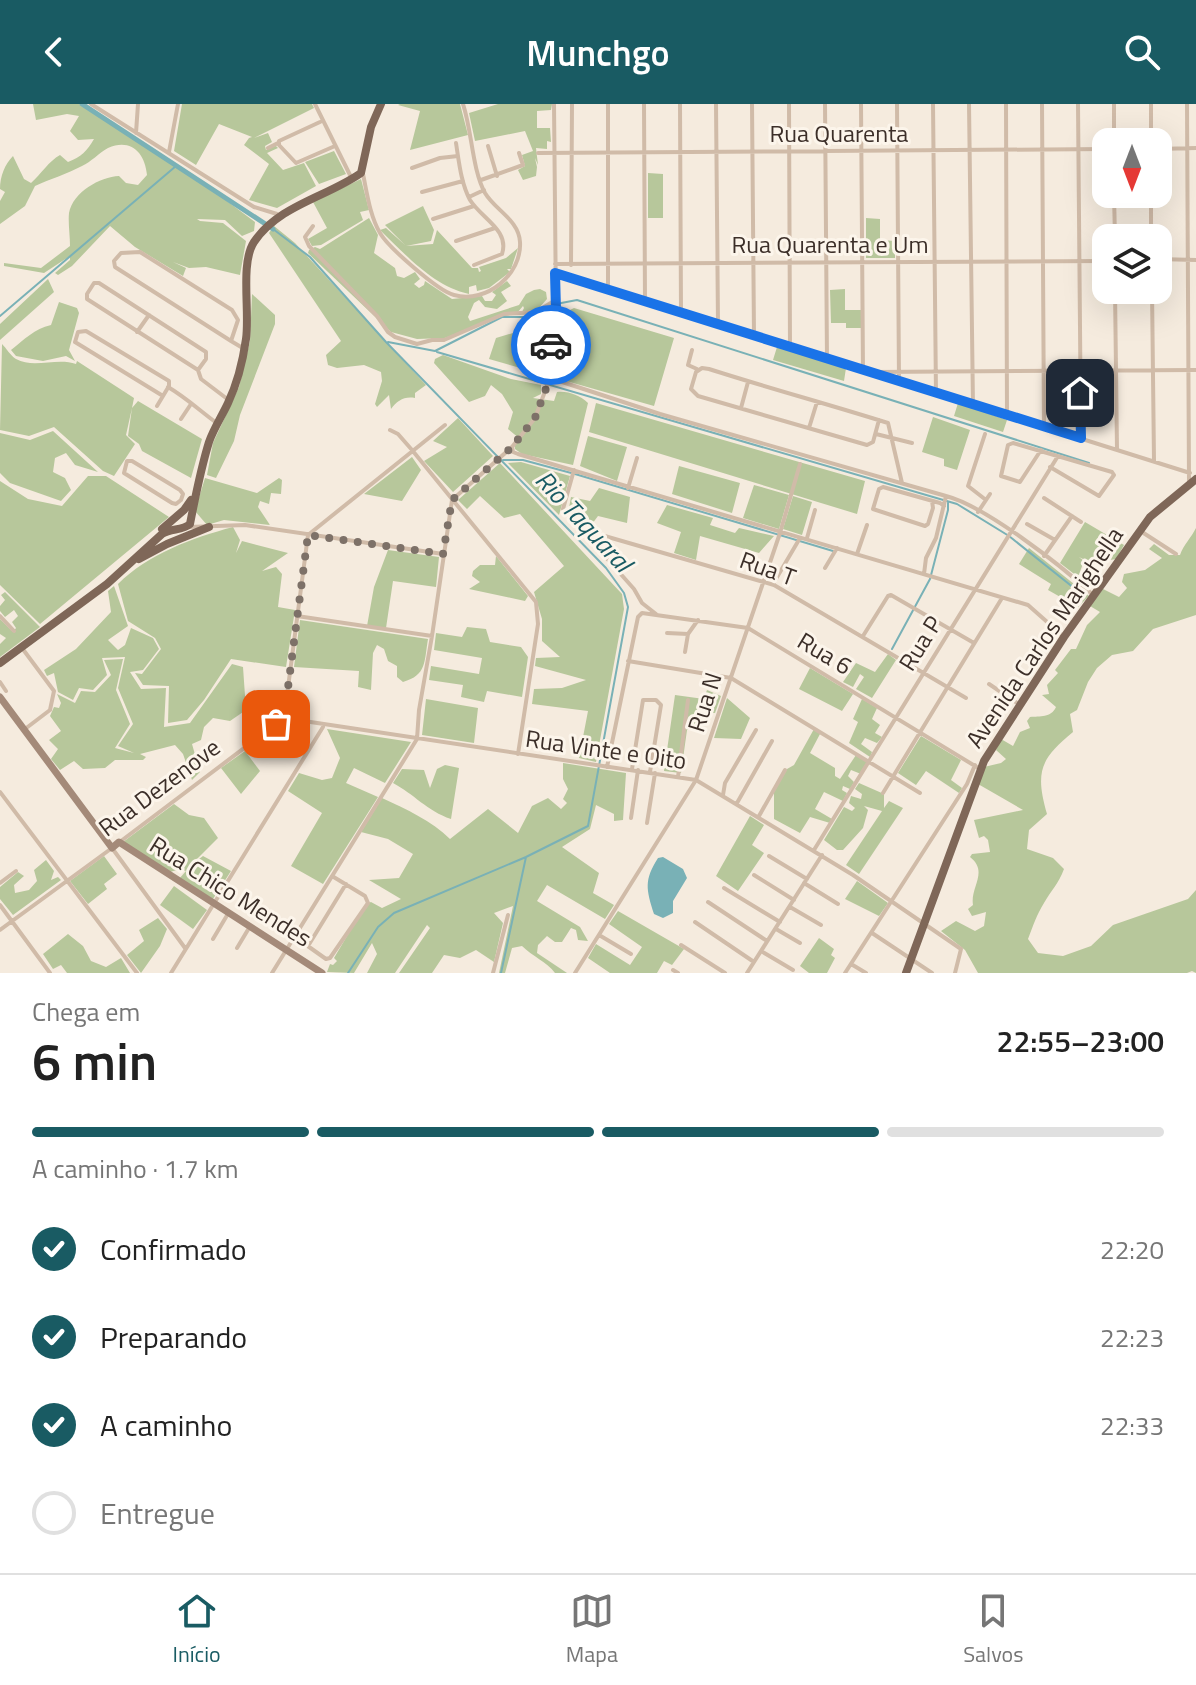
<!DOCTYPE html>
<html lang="pt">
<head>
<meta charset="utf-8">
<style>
	body { margin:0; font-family:"Titillium Web",sans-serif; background:#f6f6f6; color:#222; height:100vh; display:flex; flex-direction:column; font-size:30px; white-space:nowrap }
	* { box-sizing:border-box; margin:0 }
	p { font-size:26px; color:#767676 }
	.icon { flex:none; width:44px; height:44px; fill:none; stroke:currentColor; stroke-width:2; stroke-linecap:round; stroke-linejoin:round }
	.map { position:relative; height:869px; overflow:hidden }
	.side { display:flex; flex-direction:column; background:#fff; flex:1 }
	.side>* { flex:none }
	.needle { width:52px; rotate:180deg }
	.controls { position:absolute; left:1092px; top:24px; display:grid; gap:16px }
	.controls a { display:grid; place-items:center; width:80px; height:80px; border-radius:16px; background:#fff; box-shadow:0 8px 32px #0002; font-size:40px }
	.pin { position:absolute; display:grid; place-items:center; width:68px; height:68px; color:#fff; margin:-34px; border-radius:16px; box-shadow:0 4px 12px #0006 }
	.courier { position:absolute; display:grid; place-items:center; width:80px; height:80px; margin:-40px; border:6px solid #1a73e8; border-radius:50%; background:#fff; color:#222; box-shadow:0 2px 10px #0007 }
	.head em { font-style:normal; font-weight:600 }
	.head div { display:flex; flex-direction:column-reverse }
	.head { display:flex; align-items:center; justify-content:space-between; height:136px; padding:0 32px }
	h1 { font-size:52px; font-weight:600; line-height:60px }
	.bar { display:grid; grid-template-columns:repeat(4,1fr); gap:12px 8px; align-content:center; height:96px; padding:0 32px }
	.bar i { height:10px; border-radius:6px; background:#e0e0e0 }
	.bar .active { background:#195b63 }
	.bar p { grid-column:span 4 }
	ol { padding:0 32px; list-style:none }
	li { display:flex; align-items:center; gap:24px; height:88px }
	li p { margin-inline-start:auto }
	li .icon { padding:8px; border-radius:50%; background:#195b63; color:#fff; stroke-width:4 }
	li:last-child { color:#767676 }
	li i { width:44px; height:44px; border:4px solid #e0e0e0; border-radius:50% }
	header { display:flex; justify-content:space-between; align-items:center; height:104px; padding:0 32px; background:#195b63; color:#fff; font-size:36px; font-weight:600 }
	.tab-bar { display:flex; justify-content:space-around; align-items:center; height:112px; border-top:2px solid #e0e0e0; background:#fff; font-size:22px; color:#767676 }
	.tab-bar a { display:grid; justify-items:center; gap:4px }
	.tab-bar .active { color:#195b63 }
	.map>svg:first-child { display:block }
</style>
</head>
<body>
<header><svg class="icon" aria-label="back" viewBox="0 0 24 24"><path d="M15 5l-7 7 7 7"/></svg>Munchgo<svg class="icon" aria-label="search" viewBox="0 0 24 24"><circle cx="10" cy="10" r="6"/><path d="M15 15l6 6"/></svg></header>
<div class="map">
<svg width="1196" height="869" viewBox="0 0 1196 869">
	<rect width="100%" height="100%" fill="#f5ebde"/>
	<path fill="#b7c79b" d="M33,0H79L184,65L255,118L254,127L242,132L225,116L197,115L200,117L223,119L246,137L240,171L206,163L189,164L173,158L186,164L183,172L135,143L110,122L72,162L58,171L55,169L70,156V152L44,169L4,162V159L41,164L70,142C70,131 68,119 69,109C73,88 100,73 119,72L126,79L138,81L147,71C145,49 131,34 108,44C99,49 91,58 82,62C67,70 50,75 35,82L25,102L0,120V97L5,88L0,85C0,72 5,60 13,52L24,75L31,79C41,70 49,57 60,51L68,58C81,53 87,47 94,35L78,36L70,27L79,12L67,10L36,16Z
		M182,0H312L314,4L254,34L268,29L272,38L265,42L266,46L275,41L278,44L267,49L283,66L304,59L316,82L277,104L249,96L269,60L244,41L249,34L252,33L219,20L196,61L174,47Z
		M400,0H460L468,31L410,46L420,7L398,1Z
		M498,0H552L551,6L537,7V24H550L551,38L547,37V45L536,44L538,61L535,54L537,63L536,72L523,76L518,66L525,62L522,51L533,47L525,27L475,37L469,9Z
		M334,47L346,70L319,80L305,58Z
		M648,69L663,70V114H648Z
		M361,75L369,106L360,108L363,116L321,141L312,142L308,135L327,124L313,98Z
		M423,102L434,126L431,137L406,142L433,140L437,126L472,164H478L479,168L481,167L479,163L506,154L518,144L511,165H507L510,168L489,184L477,187L476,181L469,183V190C433,182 406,151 380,126L386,124L405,141L385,121Z
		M369,114L378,131L374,149L395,164L397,172L404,174L415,168L420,175L414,180L419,184L424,181L425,177L452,195L482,192L485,197H492L496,191L492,188L507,177L511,182L501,188L507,197L497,205L485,203L479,196L474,199L468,213L470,217L519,201L526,190L534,186L540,185L546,188L547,195L538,205L522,208L524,204L523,202L517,209L487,217L445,234L417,235L391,228L308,149L309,146L315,143L320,145Z
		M866,114L880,115V136L895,137V154H866Z
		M274,122L295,139L426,281L415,289V294C404,292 397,297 391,305L389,291L377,303L375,300L382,277L381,268L364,261L337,264L328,261L326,251L341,237L269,129Z
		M48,175L54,188L0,236V220Z
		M845,185V206H861V224H846V219H831L830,186Z
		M252,190L275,211V220L240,311L234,337L216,374L207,371L213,339L239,283L250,237Z
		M59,198L77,204L79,209L69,246L75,257L66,252L43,257L16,252L11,246C25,235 34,225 51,221Z
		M574,204L674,234L654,302L489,255L496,234L540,221Z
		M2,240C6,244 11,252 16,255C34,265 57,253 76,260L77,257L134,294L132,304L138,297L202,335L191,374L142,347L139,340L128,332L132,304L126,331L135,340L114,372L103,367L54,323L29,332L0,326Z
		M777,243L846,264L844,277L773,256Z
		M443,251L511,275L541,281V290L533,294L554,297L557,288C569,287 579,291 588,299L573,361L522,350L515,345L514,337L519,338L520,335L508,325L513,308L502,290L491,281L485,292L469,298L434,259L435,255Z
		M596,299L865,377L857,410L589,328Z
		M958,299L1007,316L1003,328L954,312Z
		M933,313L970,326L957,366L944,362V355L922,348Z
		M458,314L493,352L453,388L424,357L447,343L433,337Z
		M53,327L98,368L75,361L66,349L55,354L53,368L65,374L71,386L61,397L10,379L0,369V329L30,336Z
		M588,332L627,343L617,377L580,362Z
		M412,353L421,366L402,397L364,390Z
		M521,358L570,372L559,411L508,359Z
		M500,359L622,490L624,505L596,658L579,654L588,607L532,600L534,585L562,584L586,576L535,562L536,554L560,553L542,537V515L534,488L564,462L520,410L504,414L480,392L467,405L458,396Z
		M679,362L740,379L732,409L672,390Z
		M88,372H106L169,413L40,520L0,481V377L28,395L62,402Z
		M205,374L257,389L279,374L282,376L281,390L271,389L269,400L260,397L258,403L270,421L224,416L207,421L195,407Z
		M754,381L789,391L779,425L743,414Z
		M599,384L630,393L627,419L598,412L589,424L569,404L571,393L590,397Z
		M793,392L812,398L802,431L783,425Z
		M667,401L713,414L710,421L735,429L739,424L774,432L759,449L700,432L696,456L674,449L681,428L657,419Z
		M1085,418L1124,441L1116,455L1091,459L1079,453L1084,457L1078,473L1060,459Z
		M233,423L240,436L236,449L242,437L288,449L262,467L276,463L282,470L278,503L295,506L286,563L231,555L204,596L187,616L168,619L169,582L143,581L135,569L142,570L161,545L155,534L128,517L118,480C148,450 192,434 233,423Z
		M1196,424V511L1153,525L1133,547L1112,551L1097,564L1088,578L1077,606L1070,610L1073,628C1040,655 1035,668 1047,710L1029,726L1027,745L1053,754L1064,765C1058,781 1052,785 1044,799C1037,810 1033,822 1028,835L1038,849L1063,852L1091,842L1113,821L1188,795L1196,786V869L1192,867L1187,869H978L965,846L941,827L956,817L975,827L984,822L986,808L972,812L968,805L973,801C970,783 989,768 970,753L972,750L990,748L988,736L984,732L979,734L974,716L1023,706L978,680L984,663L1001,659L1006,655L996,646L1001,635L1013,642L1020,628L1030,624L1027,617L1030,613C1040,612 1051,614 1056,603L1042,591L1049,590L1047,581L1058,569L1055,566L1071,545H1076L1087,521L1100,508L1090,502L1103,485L1119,493L1127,484L1122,478L1124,470L1145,466L1162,454L1149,445L1154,440L1169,451H1180C1184,440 1191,434 1196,424Z
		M1029,444L1089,492L1078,503L1048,486L1051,480L1019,460Z
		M388,446L439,453L436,483L393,477L386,524L367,522L374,483Z
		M496,452L528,492L525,497L469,485L480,478L472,472L473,467L480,461H495Z
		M114,482L128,522L108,536L118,546L125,541L131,524L153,534L159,545L143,566L130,568L141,585L166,584L164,623L190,619L232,560L243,563L246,606L230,617L213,614L204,623L201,636L192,640L200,668L192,676L183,650L175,641L140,650L146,653L143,656H115L105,664L83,665L74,657L60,666L51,655L58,645L49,636L61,627L50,612L54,603L59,604L61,599L57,590L75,599L81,587L95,588L111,571L104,556L123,555L116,586L130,620L115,644L134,649L118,642L133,620L118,584L125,553L102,554L107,571L93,586L79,584L73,596L58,588L54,569L47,572L44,566L76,545L111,508L108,487Z
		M5,488L40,523L0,553V540L6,534L0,530V515L13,528L16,524L12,518L18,512L14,506L5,513L0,507V502L5,496L1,491Z
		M300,516L428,535C424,558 427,571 403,578L397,573V562L388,557L384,545L377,541L373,549L371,586L358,583L359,567L294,563Z
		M467,523L486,525L490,538L521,543L528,553L522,593L487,587L484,598L461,593L463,581L429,576L431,562L479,570L482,554L434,546L436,529L462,533Z
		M888,550L896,556L872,594L856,585L864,573L860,570L853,583L843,578L856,559L875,568Z
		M810,564L853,590L842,607L799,585Z
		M707,586L721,592L715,609L702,608L700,626H687L681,669L664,667L675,591L704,595Z
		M727,594L750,614L741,635L714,634Z
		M426,595L478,604L474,639L422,631Z
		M862,595L877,604L872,615L880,621L875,629L882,633L877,639L865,634L861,640L872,648L870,653L849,639L858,618L853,615Z
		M327,625L411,638L385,679L354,664L346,679L378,693L323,780L291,762L322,709L288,687L299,669L322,676L332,674L340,654Z
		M814,625L820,630L810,649L835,664V672L840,675L856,651L869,657L861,670L851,666L848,672L854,678L850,685L843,682L842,686L847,689L843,697L824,688L815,705L832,715L830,719L810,713L800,729L774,715V688L787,665L794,661Z
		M921,632L961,656L951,676L962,684L959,689L926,667L916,681L898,669Z
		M245,647L260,667L241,690L221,664Z
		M563,659L626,669L623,716L614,717V710L596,701L590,725L562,743L599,769L593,789L614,801L605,815L547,781L537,797L580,823L588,837L578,836L576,826L571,824L562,838H555L547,832L538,841L537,849L567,869H555C547,858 532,852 522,842L512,844L505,869H499L513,802L494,809L503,819L494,858L476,846L460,854L444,851L432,869H399L430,824L427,821L395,869H367L377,850L372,839L354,869L327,868L330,860L333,861L337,857L334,854L366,800L371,798L382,804L401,795L369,776L399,774L413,750L388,735L361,728L382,694C406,705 432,717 450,735L488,705L518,729L532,702L548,694L561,705L567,699L563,695L568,685L563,675Z
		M445,661L459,664L451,715C427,707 414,690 393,679L402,665L424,666L430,684L437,665Z
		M859,679L884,690V704L889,697L903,704L859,770L846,761L882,707L864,702L868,706L863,724L843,746H837L824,736L844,703L852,707L855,704L849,699L851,692L861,695L862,690L855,685Z
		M174,700L189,711L204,714L218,734L190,762L203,752L231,767L213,795L179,775L186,767L180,765L170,768L123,738Z
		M750,712L764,721L752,741L764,749L738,787L716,772Z
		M104,752L117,770L104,780L107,785L88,800L70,777Z
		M46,756L54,767L51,776L58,773L61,776L13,811L0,795V783L18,768L24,772L14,781L15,789L29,786L37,777L34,766Z
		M857,777L888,799L879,812L845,795Z
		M174,782L207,806L193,825L160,801Z
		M618,807L684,845L672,861L664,857L657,869H610L588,854L596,840L630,861L642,843L609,820Z
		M158,814L167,825L160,842L141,869L127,851L144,837L139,826Z
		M68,830L83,842L91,857L106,863L121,854L130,869H67L61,861L53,865L43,850Z
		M819,834L834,845L831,851L835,854L827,869H809L800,862Z"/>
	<path fill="#79b1b6" d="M663,753L683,765L687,774L673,797V809L663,814L654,810C646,785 644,776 658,754Z"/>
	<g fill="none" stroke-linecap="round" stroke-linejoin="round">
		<path stroke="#79b1b6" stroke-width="2" d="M273,125L310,153L386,238L606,464L624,489L628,503L588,722L526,753L394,809L378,823L348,869
			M556,200L577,196L1089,359
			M0,212L176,62
			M388,238L435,247L502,213H527L536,209
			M437,248L957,400L1009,432L1084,492
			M503,356H523L575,370L833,447
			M892,545L930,475L948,406V399
			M501,869L526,753"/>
		<path stroke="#79b1b6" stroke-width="5" d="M82,0L273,125"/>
		<path stroke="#d0bba8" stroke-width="4" d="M91,0L254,103L277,110
			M315,0L350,71
			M608,0V186
			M644,0L645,198
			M680,0L681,209
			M716,0L718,221
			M752,0L754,232
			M789,0L790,244
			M825,0L827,256
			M861,0L863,268
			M897,0L899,278
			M933,0L936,290
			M969,0L973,302
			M1006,0L1007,313
			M1042,0L1044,324
			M1078,0L1081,334
			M1151,0V38
			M1187,0L1189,378
			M320,18L279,37V41L296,59L335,42
			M136,29L138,0
			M1114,38V0
			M456,39C459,58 461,79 470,96C481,114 510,126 502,150L474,161
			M488,42L497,72
			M268,44L278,39
			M1158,45L1196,44
			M169,48L178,0
			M538,49L1106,45
			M412,64L440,54L458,52
			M363,70C367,89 370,112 380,129C388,143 438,187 454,191C487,200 522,170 520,138C519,116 495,106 485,89C472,65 472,27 463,0
			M481,76L523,61L519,49
			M422,88L463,77
			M1114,90L1115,134
			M1151,90V134
			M469,93L484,86
			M433,115L474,102
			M313,122L305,133L309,142L377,212L388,228L395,233L417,240L432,236H444L504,210L536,208L554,197L556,199
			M456,137L495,124
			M1158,155L1196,156
			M555,160L1106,157
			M571,161L572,0
			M555,169L1190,369
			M1115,186L1117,346
			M1152,186L1154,357
			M137,228L149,211
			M231,237L238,216L232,206L140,148L121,149L114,157L115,163L231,237L241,243
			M692,246L688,261L697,265
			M198,266L206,255V248L99,179H94L87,190V195L198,266L201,275L226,294
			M872,268L1196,266
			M550,274L660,310L946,392
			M168,283C185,293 198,305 214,317
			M157,302L169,282V277L86,227L78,228L75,238L163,292
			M741,304L748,278
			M181,315L191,300
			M879,316L873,338L867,341L698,292L691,285L696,268L702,264L709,265C768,284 828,300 888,319L902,379
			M809,324L817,298
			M390,326L398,330L412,346L536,498L538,520L518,650
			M876,330L912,339
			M985,330L968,382L986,396
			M512,343L513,348L518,350L1028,501L1063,532
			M1041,346L1020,378L1001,372L1008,341L1013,339L1112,368L1114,371L1099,392L1050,363
			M127,357H132L180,386L183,390L181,396L176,400L172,399L124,369Z
			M574,366L563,405L634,485L642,499L656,510
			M628,384L637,354
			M1044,394L1081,418
			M932,397L933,404L928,420L925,422L873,405L879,385L883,383L940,399L944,402
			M978,408L990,390
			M1027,420L1055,436
			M188,423L245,421L443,450
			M584,426L774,481L966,594
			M1142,428L1176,450
			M807,434L815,406
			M857,450L867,421
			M1044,452L1072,412
			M825,464L837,444
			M924,470L926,454L936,434L946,392C985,402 1062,462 1092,490
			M773,480L800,434
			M0,512L14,527
			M297,512L432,532
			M667,529L688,530L698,516
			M863,532L888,492L891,491L974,539
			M22,544L54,587L50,606L25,625
			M685,548L688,530
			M628,557L731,574L920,689
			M0,578L6,587
			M989,580L1020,601
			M284,614L696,676L853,771L961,845L955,869
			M607,663L638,513L642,509L748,524L980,665
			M632,665L643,596H656L661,601L650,668
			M678,673L688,596
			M0,688L137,869
			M883,689L1002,494
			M723,691L725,679L756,626
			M737,699L772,637
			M759,712L785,666
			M631,714L638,666
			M647,719L655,669
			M121,737L284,614L308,431L445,321
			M814,746L1058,352
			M769,752L807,775
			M754,771L794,796
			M0,779L16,767
			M804,779L838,800
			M724,784L780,818
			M708,798L767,837
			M0,801L50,869
			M790,803L821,821
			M695,818L754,858
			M776,825L800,839
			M0,826L112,744L185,844
			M872,829L932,869
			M599,831L631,850
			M295,833L326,855L330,854L368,799L365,792L332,772
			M213,835L229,808
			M681,841L725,869
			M308,842L346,780
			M237,844L249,824
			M761,847L793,866
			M851,860L866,869
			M673,866L678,869
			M171,869L323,623
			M272,869L417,635L419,606L432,532L452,396L512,343L535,314L550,274L551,231L556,206L554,0
			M493,869L508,811
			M575,869L696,676L780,429L800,360
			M747,869L822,751
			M845,869L967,680L975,661"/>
		<path stroke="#a48a79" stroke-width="7" d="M0,593L112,744L119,738L322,869"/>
		<path stroke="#7f6758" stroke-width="8" d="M162,425L184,406L191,396
			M139,455L167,440L209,423
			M0,559L107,480L162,430C171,424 182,427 190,420C195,394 201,364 209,338C214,324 222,312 228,299C237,280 243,256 246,235C250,208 240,159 254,138C279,101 327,93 361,69L371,23L381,0
			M906,869L984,657L1064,533L1150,413L1196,375"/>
	</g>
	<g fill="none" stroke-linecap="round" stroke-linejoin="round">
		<path stroke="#7d7168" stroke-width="8" stroke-dasharray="0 14.4" d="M276,620L284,614L308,431L443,450L452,396L512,343L535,314L550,274L551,241"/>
		<path stroke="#1a73e8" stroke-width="10" d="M551,241L556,206L555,169L1081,334L1080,289"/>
	</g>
	<g text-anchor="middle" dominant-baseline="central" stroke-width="6" stroke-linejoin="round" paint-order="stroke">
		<g font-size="24" fill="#3c2f29" stroke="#fcf5eb">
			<text x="839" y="29">Rua Quarenta</text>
			<text x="830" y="140">Rua Quarenta e Um</text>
			<text transform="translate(768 464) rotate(20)">Rua T</text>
			<text transform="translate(1044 533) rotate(-56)">Avenida Carlos Marighella</text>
			<text transform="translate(920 539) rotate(-58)">Rua P</text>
			<text transform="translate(825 549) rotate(31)">Rua 6</text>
			<text transform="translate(704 598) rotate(-72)">Rua N</text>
			<text transform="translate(606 645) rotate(8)">Rua Vinte e Oito</text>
			<text transform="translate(159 683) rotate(-37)">Rua Dezenove</text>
			<text transform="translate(231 787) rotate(32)">Rua Chico Mendes</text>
		</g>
		<g font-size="26" font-style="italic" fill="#195b63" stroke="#fcf5eb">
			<text transform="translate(584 417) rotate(47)">Rio Taquaral</text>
		</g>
	</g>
</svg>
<div class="controls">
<a><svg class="needle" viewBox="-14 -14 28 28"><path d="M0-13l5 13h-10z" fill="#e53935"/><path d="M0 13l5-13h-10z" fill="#767676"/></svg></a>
<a><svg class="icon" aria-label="layers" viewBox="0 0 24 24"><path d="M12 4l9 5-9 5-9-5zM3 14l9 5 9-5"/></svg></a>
</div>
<div class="pin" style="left:276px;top:620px;background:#ea580c"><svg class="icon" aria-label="bag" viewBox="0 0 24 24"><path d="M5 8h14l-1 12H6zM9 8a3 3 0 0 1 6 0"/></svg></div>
<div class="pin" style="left:1080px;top:289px;background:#1f2937"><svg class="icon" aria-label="home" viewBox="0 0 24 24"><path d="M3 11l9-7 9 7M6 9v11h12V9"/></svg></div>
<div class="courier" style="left:551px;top:241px"><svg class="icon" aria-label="car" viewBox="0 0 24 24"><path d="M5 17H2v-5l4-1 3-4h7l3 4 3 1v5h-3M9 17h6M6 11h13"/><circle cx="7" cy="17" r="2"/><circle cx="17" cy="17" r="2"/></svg></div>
</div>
<section class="side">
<div class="head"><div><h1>6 min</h1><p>Chega em</p></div><em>22:55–23:00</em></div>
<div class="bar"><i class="active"></i><i class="active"></i><i class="active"></i><i></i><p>A caminho · 1.7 km</p></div>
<ol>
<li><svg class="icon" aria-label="check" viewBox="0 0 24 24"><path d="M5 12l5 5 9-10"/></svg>Confirmado<p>22:20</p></li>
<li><svg class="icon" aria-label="check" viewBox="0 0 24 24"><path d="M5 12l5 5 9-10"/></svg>Preparando<p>22:23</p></li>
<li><svg class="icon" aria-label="check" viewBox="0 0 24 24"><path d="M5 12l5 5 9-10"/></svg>A caminho<p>22:33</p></li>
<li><i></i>Entregue</li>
</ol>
</section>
<nav class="tab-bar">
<a class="active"><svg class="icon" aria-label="home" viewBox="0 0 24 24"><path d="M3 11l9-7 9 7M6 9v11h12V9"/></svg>Início</a>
<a><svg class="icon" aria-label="map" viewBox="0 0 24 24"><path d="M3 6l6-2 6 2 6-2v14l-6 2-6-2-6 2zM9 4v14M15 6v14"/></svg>Mapa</a>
<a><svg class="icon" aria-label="saved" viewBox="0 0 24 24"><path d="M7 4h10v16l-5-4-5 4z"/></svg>Salvos</a>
</nav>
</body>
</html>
